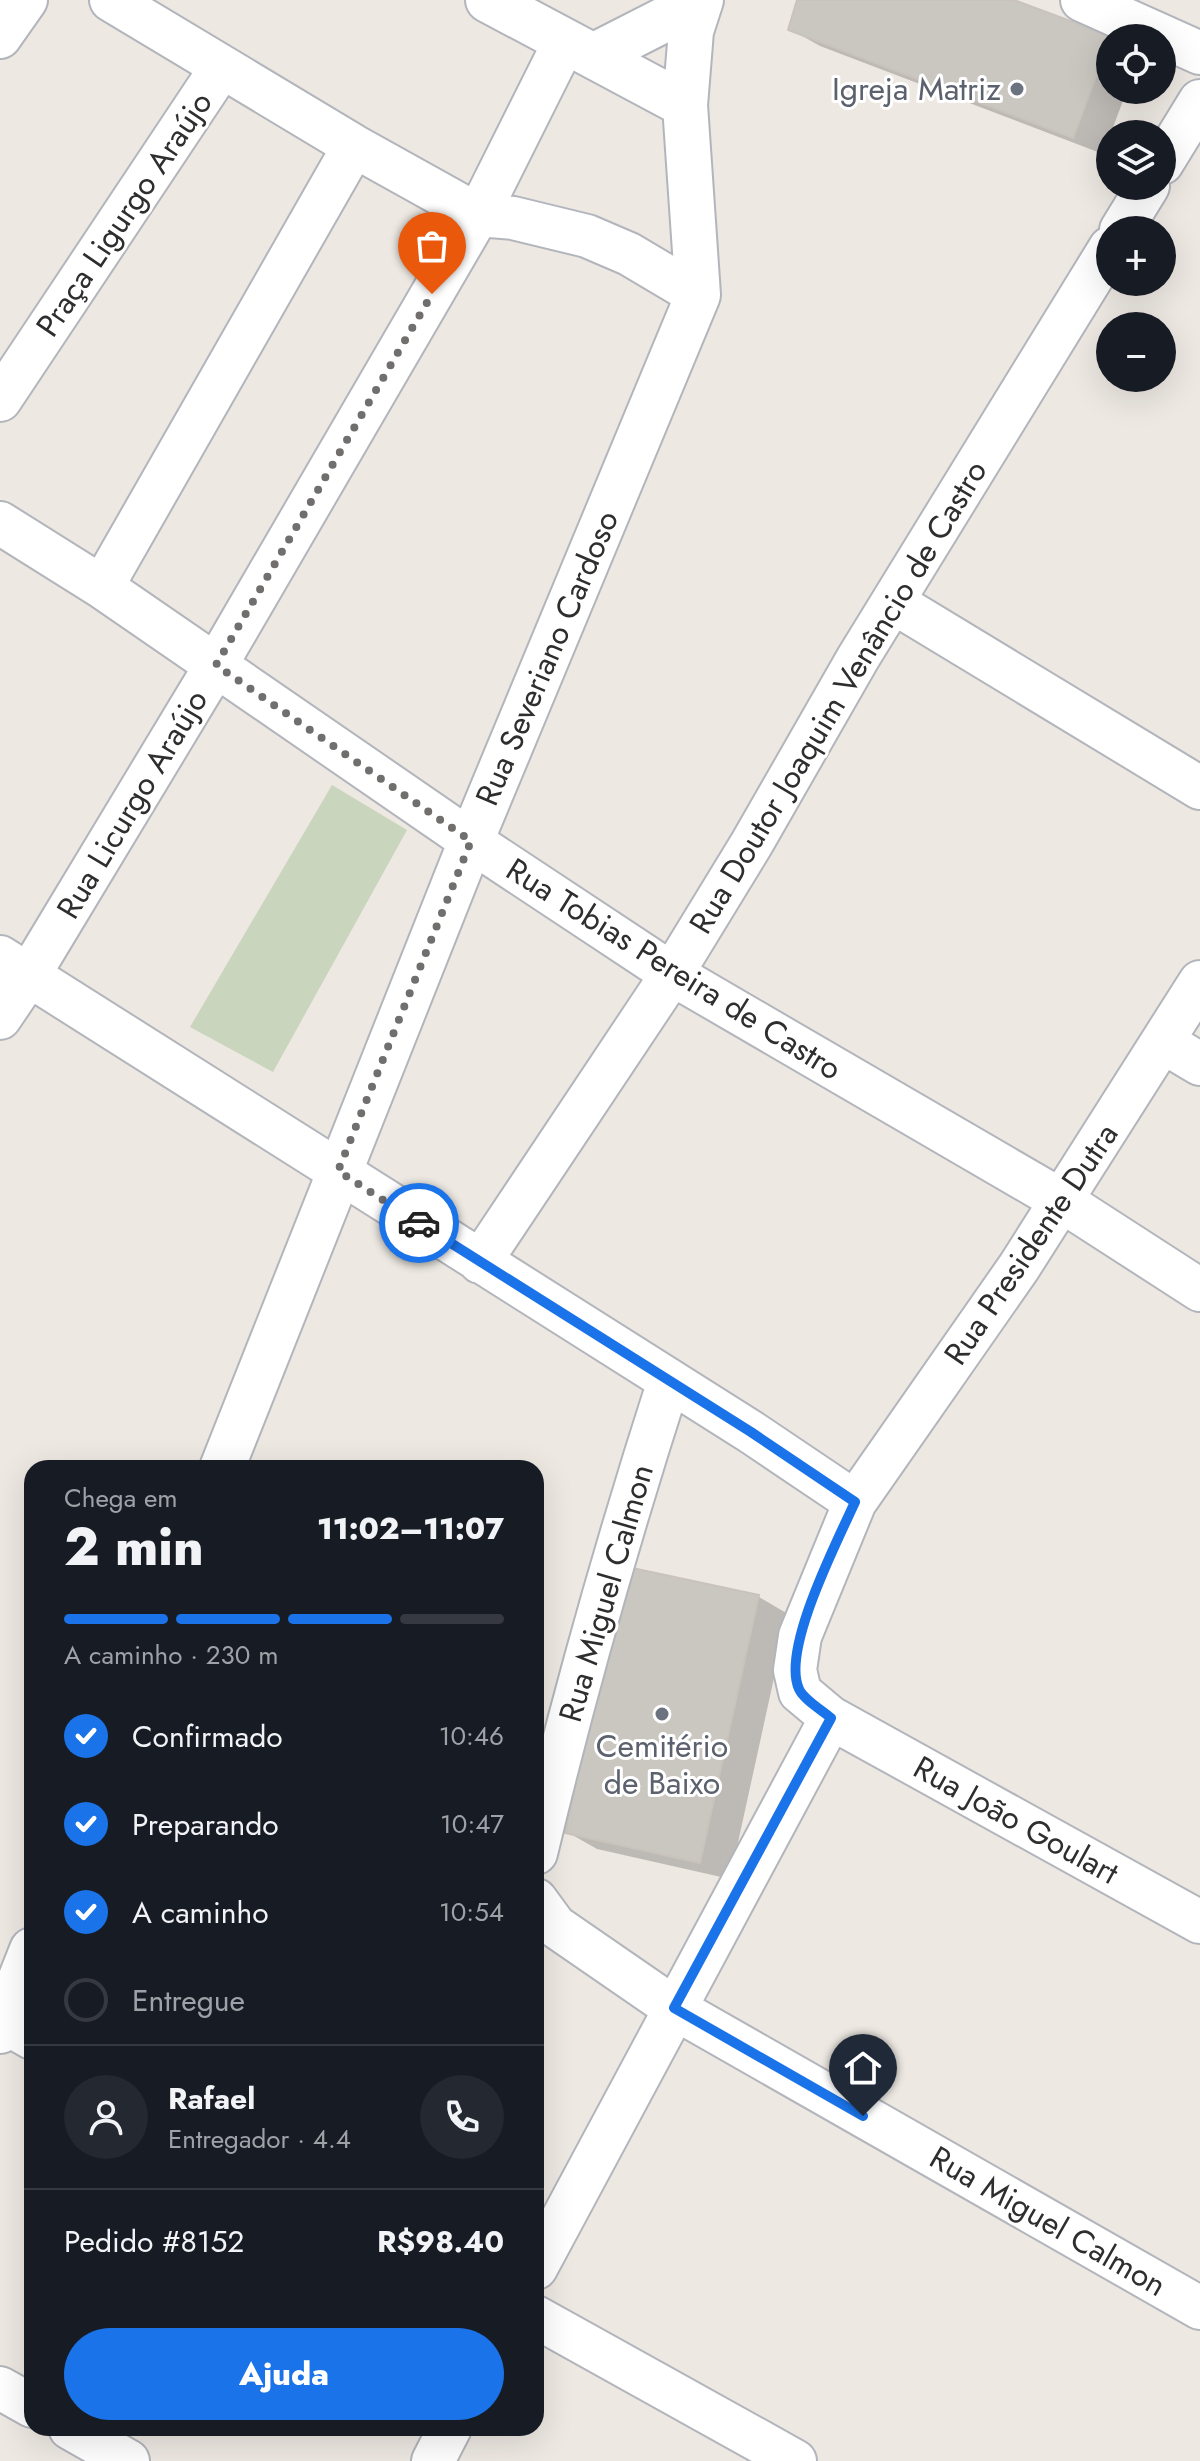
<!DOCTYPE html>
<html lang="pt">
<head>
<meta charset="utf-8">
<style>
	body { margin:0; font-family:Jost,sans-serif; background:#242831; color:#f1f3f6; height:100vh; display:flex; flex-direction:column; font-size:30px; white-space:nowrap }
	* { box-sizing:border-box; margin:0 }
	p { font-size:26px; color:#9ea1a6 }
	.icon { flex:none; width:44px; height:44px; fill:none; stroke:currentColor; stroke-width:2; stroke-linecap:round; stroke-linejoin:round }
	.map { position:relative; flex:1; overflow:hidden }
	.panel { position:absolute; left:24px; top:1460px; width:520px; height:976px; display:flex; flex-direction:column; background:#171b24; border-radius:24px; box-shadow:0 8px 32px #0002 }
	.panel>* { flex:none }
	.fabs { position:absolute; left:1096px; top:24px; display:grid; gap:16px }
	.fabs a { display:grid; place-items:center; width:80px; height:80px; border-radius:50%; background:#171b24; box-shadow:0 8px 32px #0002; font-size:40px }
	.pin { position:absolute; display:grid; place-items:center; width:68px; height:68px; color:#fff; margin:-82px -34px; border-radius:50% 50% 50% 0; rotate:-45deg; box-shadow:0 0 8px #0007 }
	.pin .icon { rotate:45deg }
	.courier { position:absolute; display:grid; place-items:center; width:80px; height:80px; margin:-40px; border:6px solid #1a73e8; border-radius:50%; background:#fff; color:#222; box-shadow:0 2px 10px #0007 }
	.head em { font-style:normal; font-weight:800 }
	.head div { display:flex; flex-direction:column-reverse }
	.head { display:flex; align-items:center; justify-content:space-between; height:136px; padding:0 40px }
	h1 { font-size:52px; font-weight:800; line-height:60px }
	.bar { display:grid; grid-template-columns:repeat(4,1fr); gap:12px 8px; align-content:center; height:96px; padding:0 40px }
	.bar i { height:10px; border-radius:6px; background:#363941 }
	.bar .on { background:#1a73e8 }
	.bar p { grid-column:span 4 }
	.line { display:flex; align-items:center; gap:20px; padding:0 40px; border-top:2px solid #363941 }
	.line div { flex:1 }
	.round { display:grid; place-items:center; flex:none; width:84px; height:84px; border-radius:42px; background:#242831 }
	ol { padding:0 40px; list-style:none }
	li { display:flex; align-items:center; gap:24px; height:88px }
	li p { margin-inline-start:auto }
	li .icon { padding:8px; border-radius:50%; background:#1a73e8; color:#fff; stroke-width:4 }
	li:last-child { color:#9ea1a6 }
	li i { width:44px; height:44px; border:4px solid #363941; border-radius:50% }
	.cta { display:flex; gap:16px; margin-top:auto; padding:16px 40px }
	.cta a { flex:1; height:92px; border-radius:48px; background:#1a73e8; color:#fff; font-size:32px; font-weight:800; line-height:92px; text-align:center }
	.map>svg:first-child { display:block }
</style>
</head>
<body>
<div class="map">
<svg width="1200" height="2461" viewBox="0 0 1200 2461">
	<rect width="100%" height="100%" fill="#ede8e2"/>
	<path fill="#c9d5bc" d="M332,785L407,830L273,1072L190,1027Z"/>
	<path fill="#0003" d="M799,0H1008L1110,38V90H1127L1103,154L820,46L790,29Z
		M625,1568L759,1597L788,1614L730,1879L597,1849L567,1832Z"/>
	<path fill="#cac6c0" stroke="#c9c3bc" stroke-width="2" d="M797,0H1014L1111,36L1073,138L788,30Z
		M623,1566L759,1595L700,1863L565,1833Z"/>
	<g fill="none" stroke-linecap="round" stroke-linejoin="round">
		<defs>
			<path id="minor" d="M111,0L354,146L478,215L513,218L587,236L629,254L698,295
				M1082,0L1200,53
				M0,37L26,0
				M1162,163L1200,101
				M1121,230L1148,186
				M0,400L221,68
				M0,523L102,587L471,841L672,974L1062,1201L1200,1290
				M102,587L354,146
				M893,602L1200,788
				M0,957L751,1432L855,1502
				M0,1018L29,975L216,665L478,215L565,41
				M1163,1042L1200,1064
				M480,1262L672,974L752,843L858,658L1110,248
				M831,1718L1200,1922
				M536,1853C574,1694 619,1536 669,1381
				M536,1900L555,1926L674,2008L1200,2308
				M4,2022L32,2038
				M536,2268L831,1718L800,1692L795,1670L800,1636L855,1502L1019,1267L1200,982
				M536,2317L795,2461
				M0,2388L32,2406
				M70,2428L128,2461
				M433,2461L450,2428"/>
			<path id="tertiary" d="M488,0L685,105
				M593,56L699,2
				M222,1468L471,841L698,295L685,105L691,31L701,0
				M0,2031L32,1950"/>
		</defs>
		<use href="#minor" stroke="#b3b5bc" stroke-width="46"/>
		<use href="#tertiary" stroke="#b3b5bc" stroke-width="48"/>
		<use href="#minor" stroke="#fff" stroke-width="42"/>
		<use href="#tertiary" stroke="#fff" stroke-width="44"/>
	</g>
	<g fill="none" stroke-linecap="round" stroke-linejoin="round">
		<path stroke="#716f6d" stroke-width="8" stroke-dasharray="0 14.4" d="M419,1223L338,1171L471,841L216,665L432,294"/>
		<path stroke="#1a73e8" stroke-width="10" d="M419,1223L751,1432L855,1502C837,1542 781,1650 799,1689C804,1700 822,1710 831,1718L674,2008L863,2116"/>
	</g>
	<g fill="#6b7280" stroke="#fff" stroke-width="3">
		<circle cx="1017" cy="89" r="8"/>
		<circle cx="662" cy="1714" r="8"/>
	</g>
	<g text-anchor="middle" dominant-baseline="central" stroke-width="6" stroke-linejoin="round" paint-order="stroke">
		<g font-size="32" fill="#5b616d" stroke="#fff" text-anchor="end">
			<text x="1001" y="89">Igreja Matriz</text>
			<text x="662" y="1746" text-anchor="middle">Cemitério<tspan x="662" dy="37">de Baixo</tspan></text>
		</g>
		<g font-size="32" fill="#2e2e2e" stroke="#fff">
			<text transform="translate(124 214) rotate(-56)">Praça Ligurgo Araújo</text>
			<text transform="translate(547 658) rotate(-67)">Rua Severiano Cardoso</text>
			<text transform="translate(838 697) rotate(-59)">Rua Doutor Joaquim Venâncio de Castro</text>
			<text transform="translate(132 804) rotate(-59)">Rua Licurgo Araújo</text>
			<text transform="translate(674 969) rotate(32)">Rua Tobias Pereira de Castro</text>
			<text transform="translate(1031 1244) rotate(-56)">Rua Presidente Dutra</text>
			<text transform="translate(606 1593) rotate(-74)">Rua Miguel Calmon</text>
			<text transform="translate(1016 1820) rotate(29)">Rua João Goulart</text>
			<text transform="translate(1048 2221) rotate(30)">Rua Miguel Calmon</text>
		</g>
	</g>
</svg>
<div class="fabs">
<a><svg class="icon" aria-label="locate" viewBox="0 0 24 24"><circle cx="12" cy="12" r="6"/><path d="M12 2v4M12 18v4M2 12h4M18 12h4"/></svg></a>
<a><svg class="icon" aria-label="layers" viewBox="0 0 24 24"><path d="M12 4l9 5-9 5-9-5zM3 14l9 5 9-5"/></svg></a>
<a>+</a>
<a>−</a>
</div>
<div class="pin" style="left:432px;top:294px;background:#ea580c"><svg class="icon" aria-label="bag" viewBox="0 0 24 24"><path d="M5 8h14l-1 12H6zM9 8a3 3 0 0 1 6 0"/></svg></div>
<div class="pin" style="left:863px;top:2116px;background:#1f2937"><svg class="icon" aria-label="home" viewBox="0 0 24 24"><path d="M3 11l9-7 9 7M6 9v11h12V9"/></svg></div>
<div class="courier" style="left:419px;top:1223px"><svg class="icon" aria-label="car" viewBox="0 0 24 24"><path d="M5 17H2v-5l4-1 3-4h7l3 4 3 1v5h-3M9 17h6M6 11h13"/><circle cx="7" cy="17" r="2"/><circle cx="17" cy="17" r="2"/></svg></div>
<section class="panel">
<div class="head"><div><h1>2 min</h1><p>Chega em</p></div><em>11:02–11:07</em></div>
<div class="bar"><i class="on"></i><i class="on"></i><i class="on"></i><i></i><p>A caminho · 230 m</p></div>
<ol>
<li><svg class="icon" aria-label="check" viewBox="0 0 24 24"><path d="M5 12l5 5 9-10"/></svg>Confirmado<p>10:46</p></li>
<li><svg class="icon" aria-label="check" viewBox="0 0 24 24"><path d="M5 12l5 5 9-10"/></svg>Preparando<p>10:47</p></li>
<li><svg class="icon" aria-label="check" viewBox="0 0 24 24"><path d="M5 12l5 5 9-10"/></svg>A caminho<p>10:54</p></li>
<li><i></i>Entregue</li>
</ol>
<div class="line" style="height:144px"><a class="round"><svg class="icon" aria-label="person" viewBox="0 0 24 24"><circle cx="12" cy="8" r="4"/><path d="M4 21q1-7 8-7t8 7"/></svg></a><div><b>Rafael</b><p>Entregador · 4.4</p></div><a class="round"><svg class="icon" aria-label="phone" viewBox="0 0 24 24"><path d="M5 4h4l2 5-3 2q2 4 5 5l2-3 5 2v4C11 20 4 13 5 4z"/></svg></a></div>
<div class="line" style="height:104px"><div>Pedido #8152</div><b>R$98.40</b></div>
<div class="cta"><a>Ajuda</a></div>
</section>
</div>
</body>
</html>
